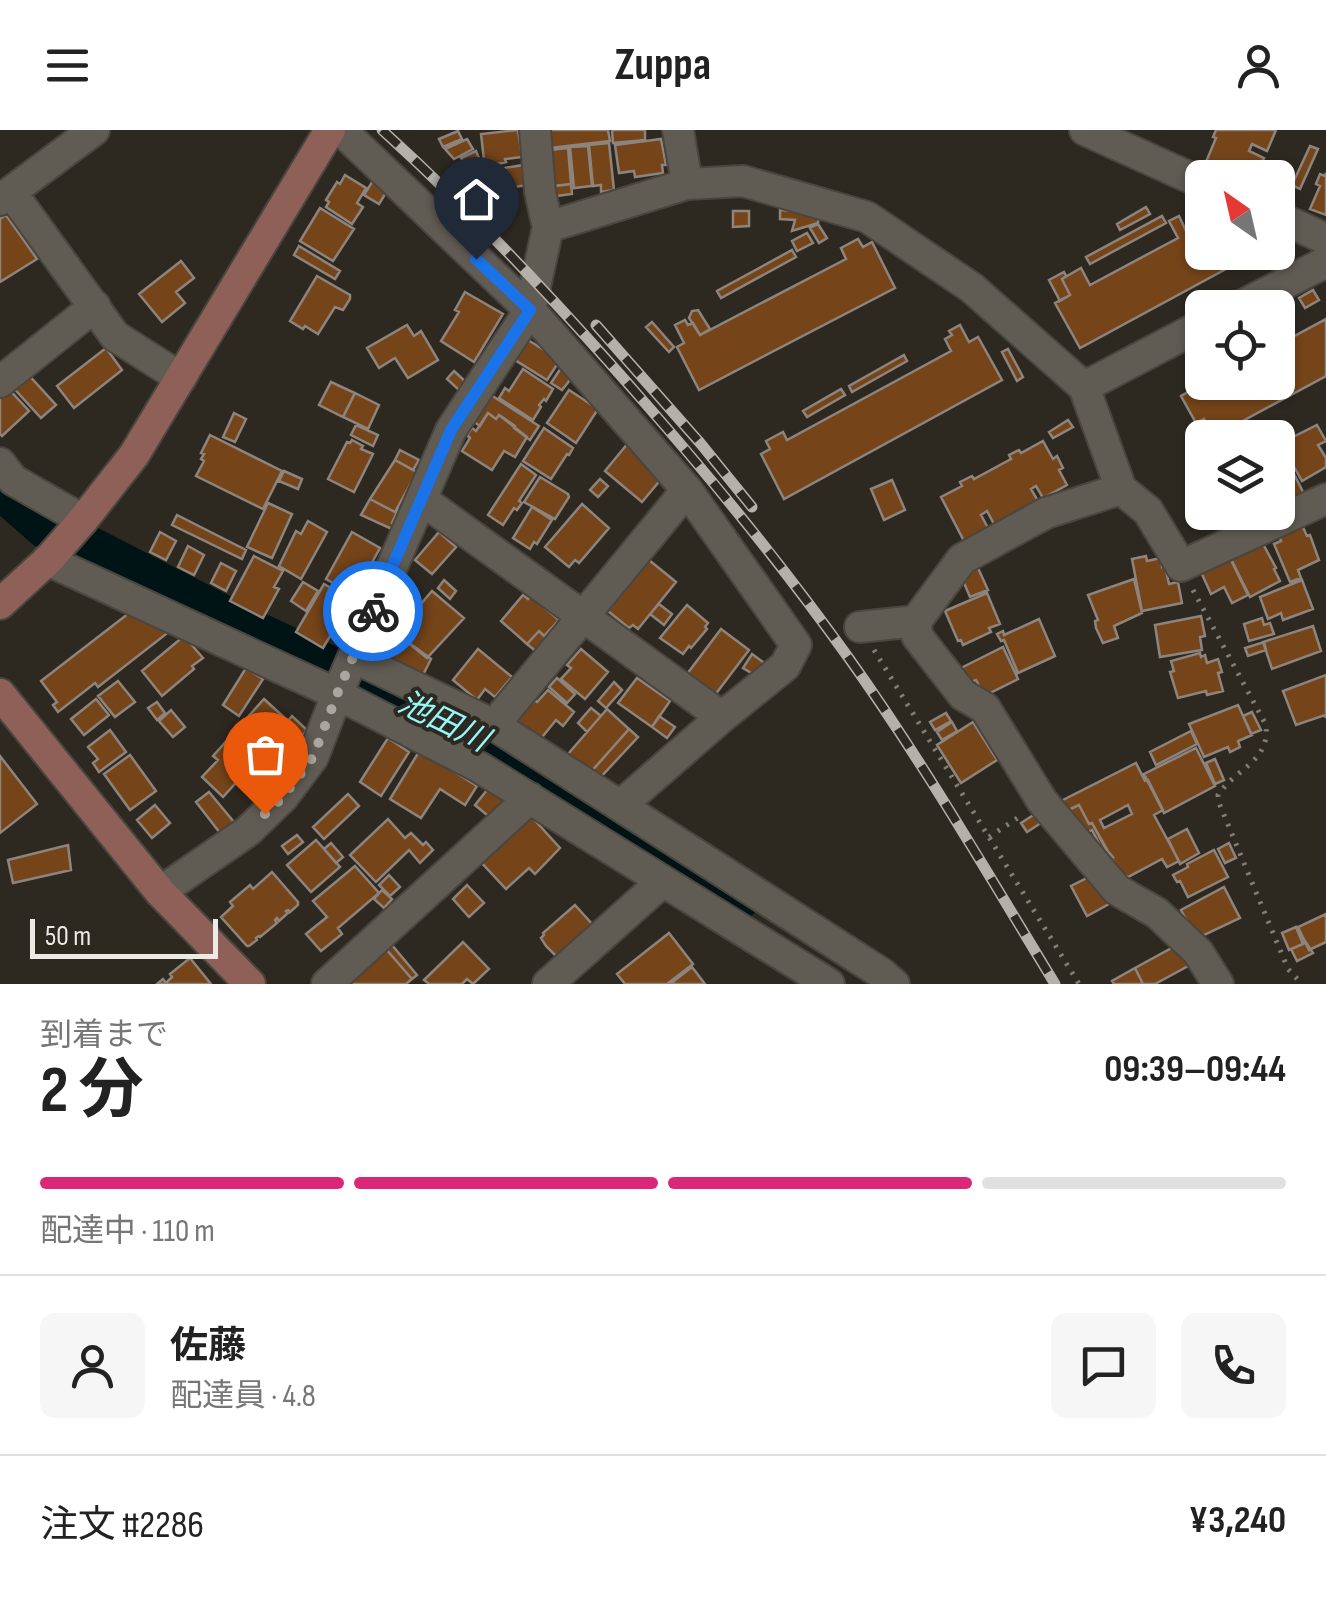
<!DOCTYPE html>
<html lang="ja">
<head>
<meta charset="utf-8">
<style>
	body { margin:0; font-family:"Sofia Sans Condensed","Noto Sans JP",sans-serif; background:#f6f6f6; color:#222; height:100vh; display:flex; flex-direction:column; font-size:38px; white-space:nowrap }
	* { box-sizing:border-box; margin:0 }
	p { font-size:32px; color:#767676 }
	.icon { flex:none; width:55px; height:55px; fill:none; stroke:currentColor; stroke-width:2; stroke-linecap:round; stroke-linejoin:round }
	.map { position:relative; height:854px; overflow:hidden }
	.panel { display:flex; flex-direction:column; background:#fff; flex:1 }
	.panel>* { flex:none }
	.needle { width:65px; rotate:326deg }
	.buttons { position:absolute; left:1185px; top:30px; display:grid; gap:20px }
	.buttons a { display:grid; place-items:center; width:110px; height:110px; border-radius:15px; background:#fff; box-shadow:0 2px 8px #0004; font-size:50px }
	.scale { position:absolute; left:30px; bottom:25px; width:188px; box-sizing:border-box; padding-left:10px; border:5px solid #edeae5; border-top:0; font-size:28px; line-height:35px; white-space:nowrap; color:#edeae5; -webkit-text-stroke:8px #2d2921; paint-order:stroke }
	.pin { position:absolute; display:grid; place-items:center; width:85px; height:85px; color:#fff; margin:-102px -42px; border-radius:50% 50% 50% 0; rotate:-45deg; box-shadow:0 0 10px #0007 }
	.pin .icon { rotate:45deg }
	.courier { position:absolute; display:grid; place-items:center; width:100px; height:100px; margin:-50px; border:8px solid #1a73e8; border-radius:50%; background:#fff; color:#222; box-shadow:0 2px 12px #0007 }
	.overview em { font-style:normal; font-weight:700 }
	.overview div { display:flex; flex-direction:column-reverse }
	.overview { display:flex; align-items:center; justify-content:space-between; height:170px; padding:0 40px }
	h1 { font-size:65px; font-weight:700; line-height:75px }
	.bar { display:grid; grid-template-columns:repeat(4,1fr); gap:15px 10px; align-content:center; height:120px; padding:0 40px }
	.bar i { height:12px; border-radius:8px; background:#e0e0e0 }
	.bar .current { background:#db2777 }
	.bar p { grid-column:span 4 }
	.line { display:flex; align-items:center; gap:25px; padding:0 40px; border-top:2px solid #e0e0e0 }
	.line div { flex:1 }
	.round { display:grid; place-items:center; flex:none; width:105px; height:105px; border-radius:15px; background:#f6f6f6 }
	header { display:flex; justify-content:space-between; align-items:center; height:130px; padding:0 40px; background:#fff; font-size:45px; font-weight:700 }
	.map>svg:first-child { display:block }
</style>
</head>
<body>
<header><svg class="icon" aria-label="menu" viewBox="0 0 24 24"><path d="M4 6h16M4 12h16M4 18h16"/></svg>Zuppa<svg class="icon" aria-label="person" viewBox="0 0 24 24"><circle cx="12" cy="8" r="4"/><path d="M4 21q1-7 8-7t8 7"/></svg></header>
<div class="map">
<svg width="1326" height="854" viewBox="0 0 1326 854">
	<rect width="100%" height="100%" fill="#2d2921"/>
	<g fill="none" stroke-linecap="round" stroke-linejoin="round">
		<path stroke="#001315" stroke-width="45" d="M0,356L47,397L247,500L480,608L536,638L589,675L738,768"/>
	</g>
	<path fill="#754419" stroke="#8d847e" stroke-width="2.5" fill-rule="evenodd" d="M518,0L522,27L505,29L506,32L498,34L499,37L485,39L481,4Z
		M548,0H608L610,11L550,18Z
		M612,0H645V10L613,13Z
		M1216,0H1276L1267,21L1252,14L1249,21L1264,28L1255,48H1243L1206,32L1216,8L1213,7Z
		M458,1L462,9L443,17L439,9Z
		M467,9L473,19L454,29L445,19Z
		M661,9L666,35H662L663,43L635,47L634,41L619,43L615,15Z
		M609,13L614,60L601,62V55L593,56L589,15Z
		M588,16L592,56L574,58L570,17Z
		M1310,16L1318,19L1300,59L1292,55Z
		M568,18L571,54L553,56L550,20Z
		M476,21L483,38L473,43L461,28Z
		M523,35L527,55L495,60V58H491V53H488L486,41Z
		M1326,43V85L1310,79L1320,56L1316,54L1320,44L1325,46Z
		M345,45L366,58L357,73L363,77L352,94L326,77L329,72L326,70L337,52L340,54Z
		M374,49L389,58L379,74L364,65Z
		M571,54L572,64L556,66L555,56Z
		M1146,77L1150,84L1120,100L1117,94Z
		M320,78L354,99L333,131L300,111Z
		M780,80L819,83L818,93L792,101L795,90L780,89Z
		M733,81H749V96L733,97Z
		M6,85L37,129L0,152V89Z
		M1162,86L1166,93L1090,134L1086,127Z
		M1179,86L1187,103L1202,95V122H1232L1237,133L1080,218L1055,173L1070,165L1062,149L1081,138L1090,155L1178,108L1169,91Z
		M818,94L827,108L819,113L810,98Z
		M807,103L813,113L797,121L792,111Z
		M858,109L863,117L872,112L895,158L699,260L677,217L684,213L675,195L685,190L688,195L693,193L700,205L846,129L841,118Z
		M299,116L340,141L335,149L294,125Z
		M792,120L796,127L721,168L717,161Z
		M181,131L194,148L176,162L185,173L162,192L139,164Z
		M1064,142L1066,146L1062,149L1070,165L1060,171L1049,150Z
		M317,146L350,165V169L343,180L335,177L318,204L305,196L303,199L290,191Z
		M1313,160L1319,170L1305,178L1299,168Z
		M465,162L503,184L474,232L441,211L459,182L455,180Z
		M698,180L710,199L700,205L689,188L692,181Z
		M1326,189V246L1213,307L1204,289L1196,293L1181,266L1206,252H1278V215Z
		M652,192L674,217L669,222L646,197Z
		M407,195L414,206L421,201L438,230L408,248L395,228L379,238L367,218Z
		M960,195L969,212L978,207L1002,250L784,369L761,324L770,319L766,311L783,302L787,310L951,221L945,209L952,205L949,201Z
		M528,210L560,230L547,250L515,230Z
		M106,218L122,240L74,278L57,256Z
		M1008,219L1023,247L1017,251L1002,222Z
		M904,225L907,231L852,262L849,256Z
		M561,238L573,246L562,260L551,253Z
		M523,239L553,259L546,271L544,269L539,275L541,277L533,290L499,268L505,258L509,261Z
		M25,241L56,275L41,288L10,254Z
		M454,241L466,252L459,260L447,249Z
		M331,252L355,263L343,287L319,275Z
		M6,256L29,281L2,306L0,304V261Z
		M841,259L845,265L807,287L803,281Z
		M569,260L598,279L576,313L547,293Z
		M355,263L379,275L368,299L343,287Z
		M491,265L539,296L530,310L514,298L515,296L499,285L496,289L488,283L480,296L474,292Z
		M234,283L246,289L235,312L223,307Z
		M488,283L496,289L499,285L527,307L515,327L504,321L492,340L462,321L470,308L467,305L472,298L476,301Z
		M1068,290L1073,297L1053,308L1049,302Z
		M356,295L378,305L373,316L351,305Z
		M1317,295L1326,311L1318,315L1326,328V337L1302,351L1283,317L1293,312L1291,308Z
		M544,298L573,318L569,325L567,324L551,349L523,331Z
		M210,305L282,341L263,379L196,346L204,331L201,329L204,324L201,323Z
		M352,310L363,316L361,319L373,324L354,362L328,349L347,312L350,313Z
		M1043,311L1053,329L1057,326L1063,338L1059,340L1067,355L1043,368L1036,356L1031,359L1038,371L994,394L987,381L981,385L988,398L964,411L941,367L962,356L960,352L972,346L974,349L1011,329L1009,325L1019,320L1021,323Z
		M628,313L662,348L642,372L605,341Z
		M1281,317L1290,336L1285,338L1292,353L1279,359L1278,356V319Z
		M400,320L419,330L413,340L395,330Z
		M395,330L417,342L395,382L370,369Z
		M521,334L536,345L519,371L522,373L517,380L514,378L503,395L488,385Z
		M1290,336L1305,366L1296,370L1285,338Z
		M284,341L302,349L298,359L279,351Z
		M540,347L568,364L569,367L555,389L524,372Z
		M600,349L608,356L598,367L590,360Z
		M892,350L905,380L884,390L871,359Z
		M370,369L395,382L398,380L392,393L396,395L394,400L361,385Z
		M268,373L292,384L272,428L247,417Z
		M582,374L609,398L579,433L575,430L569,437L545,417Z
		M532,377L552,390L537,414L534,412L530,419L513,408Z
		M177,385L246,420L242,429L172,395Z
		M308,391L327,402L301,449L279,436L296,401L301,404Z
		M1301,393L1307,406L1310,405L1319,430L1298,440L1301,448L1290,452L1274,414L1281,411L1279,406Z
		M160,402L176,411L166,430L150,422Z
		M352,402L380,418L354,465L326,449Z
		M439,402L456,417L432,444L415,430Z
		M1261,410L1276,438L1274,439L1280,451L1250,467L1228,423Z
		M188,416L204,425L194,445L178,437Z
		M254,426L283,441L274,457L279,459L263,488L230,471Z
		M1146,426L1147,431L1161,428L1162,437L1165,436L1169,454L1178,452L1182,473L1142,481L1132,429Z
		M1229,426L1248,465L1232,473L1224,457L1211,464L1201,442Z
		M649,430L676,452L638,499L633,495L629,498L608,481Z
		M221,433L236,441L226,461L211,453Z
		M978,438L988,460L970,467L961,446Z
		M1134,449L1142,483L1114,496L1118,508L1103,513L1096,498L1095,491L1098,490L1088,465Z
		M444,450L456,461L450,469L438,458Z
		M1302,450L1313,479L1283,490L1281,483L1268,489L1260,467Z
		M303,452L318,461L306,481L291,471Z
		M324,454L345,466L335,482L342,486L323,518L296,502Z
		M432,461L464,488L427,528L396,503Z
		M987,463L1000,494L989,498L991,502L963,515L961,510L958,511L945,481Z
		M523,465L528,469L531,466L559,490L544,506L539,501L527,514L501,491Z
		M659,474L672,484L664,495L650,484Z
		M687,475L708,493L705,497L707,499L691,518L689,516L683,524L660,508Z
		M133,480L170,501L98,557L95,553L58,582L53,575L57,572L41,551Z
		M342,486L350,490L339,509L331,505Z
		M1201,486L1205,506L1200,507L1202,520L1160,527L1155,495Z
		M1262,488L1264,495L1270,493L1274,504L1249,511L1244,494Z
		M1039,489L1055,526L1018,543L1004,510L1001,511L997,504L1003,501L1004,505Z
		M1313,496L1321,521L1272,539L1263,512Z
		M381,499L408,512L431,529L423,545L372,521Z
		M721,499L749,520L715,565L687,544Z
		M539,501L544,506L546,504L551,508L538,523L527,514Z
		M184,506L203,528L192,536L194,539L162,566L142,541Z
		M1264,512L1266,520L1248,526L1245,518Z
		M1003,517L1018,549L984,566L976,550L968,553L961,538Z
		M478,519L512,547L495,567L485,559L477,570L453,550Z
		M581,519L608,542L585,569L561,549L571,538L567,535Z
		M1200,523L1201,527L1205,525L1207,533L1218,529L1222,542L1218,543L1223,561L1207,565L1206,561L1178,568L1170,542L1174,541L1171,531Z
		M752,524L767,535L758,547L743,538Z
		M246,538L263,549L239,586L223,575Z
		M1326,545V588L1325,585L1296,595L1283,561Z
		M557,548L575,564L567,573L549,557Z
		M637,548L670,571L652,597L618,573Z
		M118,551L135,572L115,587L98,566Z
		M614,552L622,560L606,578L598,571Z
		M548,560L574,582L563,596L556,590L539,611L516,591L535,570L537,572Z
		M96,569L109,585L84,605L71,589Z
		M264,569L288,591L292,586L307,600L295,614L282,602L223,667L202,647L218,630L213,626Z
		M157,572L165,583L157,590L148,578Z
		M1238,575L1252,605L1238,611L1240,617L1230,622L1228,617L1204,627L1189,594Z
		M591,578L601,586L587,602L578,593Z
		M607,579L629,599L590,643L568,624Z
		M171,580L185,597L173,607L159,591Z
		M1252,582L1261,600L1251,604L1243,586Z
		M946,583L951,591L935,600L930,592Z
		M659,586L675,597L667,608L652,597Z
		M952,592L957,601L942,610L937,602Z
		M973,592L997,630L961,653L937,615Z
		M629,599L638,607L599,649L591,642Z
		M110,600L126,622L99,642L93,633L98,629L88,617Z
		M1191,601L1197,614L1156,635L1150,622Z
		M388,608L409,622L381,666L360,652Z
		M1196,618L1215,656L1164,683L1144,644Z
		M420,620L477,656L465,675L440,659L421,688L390,669Z
		M130,625L156,661L130,680L104,644Z
		M0,626L37,674L0,703Z
		M1215,629L1224,650L1215,654L1206,633Z
		M1136,633L1145,651L1148,650L1163,680L1154,685L1179,731L1167,737L1162,729L1128,747L1121,744L1092,693L1089,694L1079,675L1067,681L1061,671ZM1128,675L1132,684L1104,698L1100,690Z
		M491,655L509,670L493,690L475,675Z
		M209,662L234,692L220,703L196,672Z
		M348,664L359,676L324,709L313,697Z
		M155,675L170,693L152,708L137,690Z
		M1079,675L1089,694L1092,693L1106,719L1113,727L1107,730L1092,700L1081,706L1068,680Z
		M1038,682L1044,691L1027,702L1021,693Z
		M530,685L560,718L535,744L529,738L506,759L479,730Z
		M388,689L405,708L411,703L423,715L426,712L433,720L420,733L409,720L376,752L350,725Z
		M1187,699L1199,723L1180,734L1168,709Z
		M297,705L303,712L288,724L282,716Z
		M316,710L340,737L311,762L287,735Z
		M331,713L343,727L336,733L324,719Z
		M1229,713L1236,728L1225,733L1218,719Z
		M68,715L71,740L13,753L8,730Z
		M1214,720L1228,747L1188,767L1180,751L1177,752L1173,745L1188,737L1187,734Z
		M355,736L379,763L338,798L342,804L321,821L306,804L327,787L313,771Z
		M272,742L298,772V775L290,782L288,780L286,781L288,783L279,791L277,788L275,790L277,793L260,807L259,806L256,808L257,810L249,816H247L221,787L233,776L230,772L250,755L253,759Z
		M389,745L400,757L390,766L379,755Z
		M1093,745L1109,774L1087,786L1071,756Z
		M467,755L484,773L469,787L453,769Z
		M1224,757L1240,788L1200,807L1195,806L1181,780Z
		M382,760L392,769L384,778L374,769Z
		M575,775L592,794L584,801L586,803L557,827L546,816L541,808L544,805L543,803Z
		M1326,784V812L1309,820L1298,797Z
		M1296,797L1303,814L1289,820L1282,803Z
		M669,803L693,834L667,854H625L617,844Z
		M1305,811L1313,823L1297,831L1291,819L1303,814Z
		M463,812L489,839L473,854L467,849L462,854H429L424,850Z
		M1179,814L1190,835L1155,854H1143L1135,838Z
		M392,815L417,845L412,849L386,819Z
		M385,818L412,849L406,854H343Z
		M190,828L211,854H157L163,849L166,853L172,847L170,844Z
		M692,837L705,854H670Z
		M1135,838L1143,854H1114L1112,851Z"/>
	<g fill="none" stroke-linecap="round" stroke-linejoin="round">
		<defs>
			<path id="street" d="M341,0L530,180L687,360L796,515L785,536L722,587L621,675
				M678,0L687,54
				M1085,0L1202,53
				M11,62L115,206L181,248
				M0,70L94,0
				M1278,87L1326,109
				M548,97L687,54L743,51L867,87L972,158L1084,257L1202,195
				M1237,178L1326,132
				M0,252L95,176
				M1084,257L1121,359L1148,381L1181,436L1326,369
				M0,333L13,350L83,390
				M1121,359L1046,383L962,429L916,491L917,506L963,565L985,578L1042,671L1117,760L1157,783L1198,822L1218,854
				M421,369L722,587
				M47,430L337,564L479,637L829,854
				M860,497L916,491
				M353,527L494,595L881,843L894,854
				M494,595L687,360
				M160,762L248,701L283,667L313,627L338,562L451,300L530,180L548,97L540,62L535,0
				M327,854L530,668
				M548,854L663,751"/>
			<path id="secondary" d="M0,474L49,429L83,390L134,325L330,0
				M0,564L160,762L250,854"/>
		</defs>
		<use href="#street" stroke="#49453f" stroke-width="34"/>
		<use href="#secondary" stroke="#49453f" stroke-width="34"/>
		<path stroke="#817e77" stroke-width="5" stroke-dasharray="2.5 8" stroke-linecap="butt" d="M1193,460L1266,595C1270,632 1236,638 1218,665L1219,673L1288,839L1302,854
			M874,520L1079,854
			M989,707L1019,687"/>
		<use href="#street" stroke="#605b53" stroke-width="30"/>
		<use href="#secondary" stroke="#8e6058" stroke-width="30"/>
		<defs>
			<path id="rail" d="M382,0C476,85 561,177 645,273C716,354 785,439 848,527C923,632 988,744 1055,854
				M596,195L701,314L752,377"/>
		</defs>
		<use href="#rail" stroke="#b4b0aa" stroke-width="11"/>
		<use href="#rail" stroke="#2d2921" stroke-width="8" stroke-dasharray="22" stroke-linecap="butt"/>
	</g>
	<g fill="none" stroke-linecap="round" stroke-linejoin="round">
		<path stroke="#aaa6a0" stroke-width="10" stroke-dasharray="0 18" d="M265,684L283,667L313,627L338,562L373,481"/>
		<path stroke="#1a73e8" stroke-width="12" d="M373,481L451,300L530,180L476,129"/>
	</g>
	<g text-anchor="middle" dominant-baseline="central" stroke-width="8" stroke-linejoin="round" paint-order="stroke">
		<g font-size="32" font-style="italic" fill="#94f8fc" stroke="#2d2921">
			<text transform="translate(443 592) rotate(26)">池田川</text>
		</g>
	</g>
</svg>
<div class="buttons">
<a><svg class="needle" viewBox="-14 -14 28 28"><path d="M0-13l5 13h-10z" fill="#e53935"/><path d="M0 13l5-13h-10z" fill="#767676"/></svg></a>
<a><svg class="icon" aria-label="locate" viewBox="0 0 24 24"><circle cx="12" cy="12" r="6"/><path d="M12 2v4M12 18v4M2 12h4M18 12h4"/></svg></a>
<a><svg class="icon" aria-label="layers" viewBox="0 0 24 24"><path d="M12 4l9 5-9 5-9-5zM3 14l9 5 9-5"/></svg></a>
</div>
<div class="scale">50 m</div>
<div class="pin" style="left:265px;top:684px;background:#ea580c"><svg class="icon" aria-label="bag" viewBox="0 0 24 24"><path d="M5 8h14l-1 12H6zM9 8a3 3 0 0 1 6 0"/></svg></div>
<div class="pin" style="left:476px;top:129px;background:#1f2937"><svg class="icon" aria-label="home" viewBox="0 0 24 24"><path d="M3 11l9-7 9 7M6 9v11h12V9"/></svg></div>
<div class="courier" style="left:373px;top:481px"><svg class="icon" aria-label="bike" viewBox="0 0 24 24"><circle cx="6" cy="16" r="4"/><circle cx="18" cy="16" r="4"/><path d="M6 16l4-8h5l3 8M10 8l3 8H6M13 5h3"/></svg></div>
</div>
<section class="panel">
<div class="overview"><div><h1>2 分</h1><p>到着まで</p></div><em>09:39–09:44</em></div>
<div class="bar"><i class="current"></i><i class="current"></i><i class="current"></i><i></i><p>配達中 · 110 m</p></div>
<div class="line" style="height:180px"><a class="round"><svg class="icon" aria-label="person" viewBox="0 0 24 24"><circle cx="12" cy="8" r="4"/><path d="M4 21q1-7 8-7t8 7"/></svg></a><div><b>佐藤</b><p>配達員 · 4.8</p></div><a class="round"><svg class="icon" aria-label="chat" viewBox="0 0 24 24"><path d="M4 5h16v11H9l-5 4z"/></svg></a><a class="round"><svg class="icon" aria-label="phone" viewBox="0 0 24 24"><path d="M5 4h4l2 5-3 2q2 4 5 5l2-3 5 2v4C11 20 4 13 5 4z"/></svg></a></div>
<div class="line" style="height:130px"><div>注文 #2286</div><b>¥3,240</b></div>
</section>
</body>
</html>
